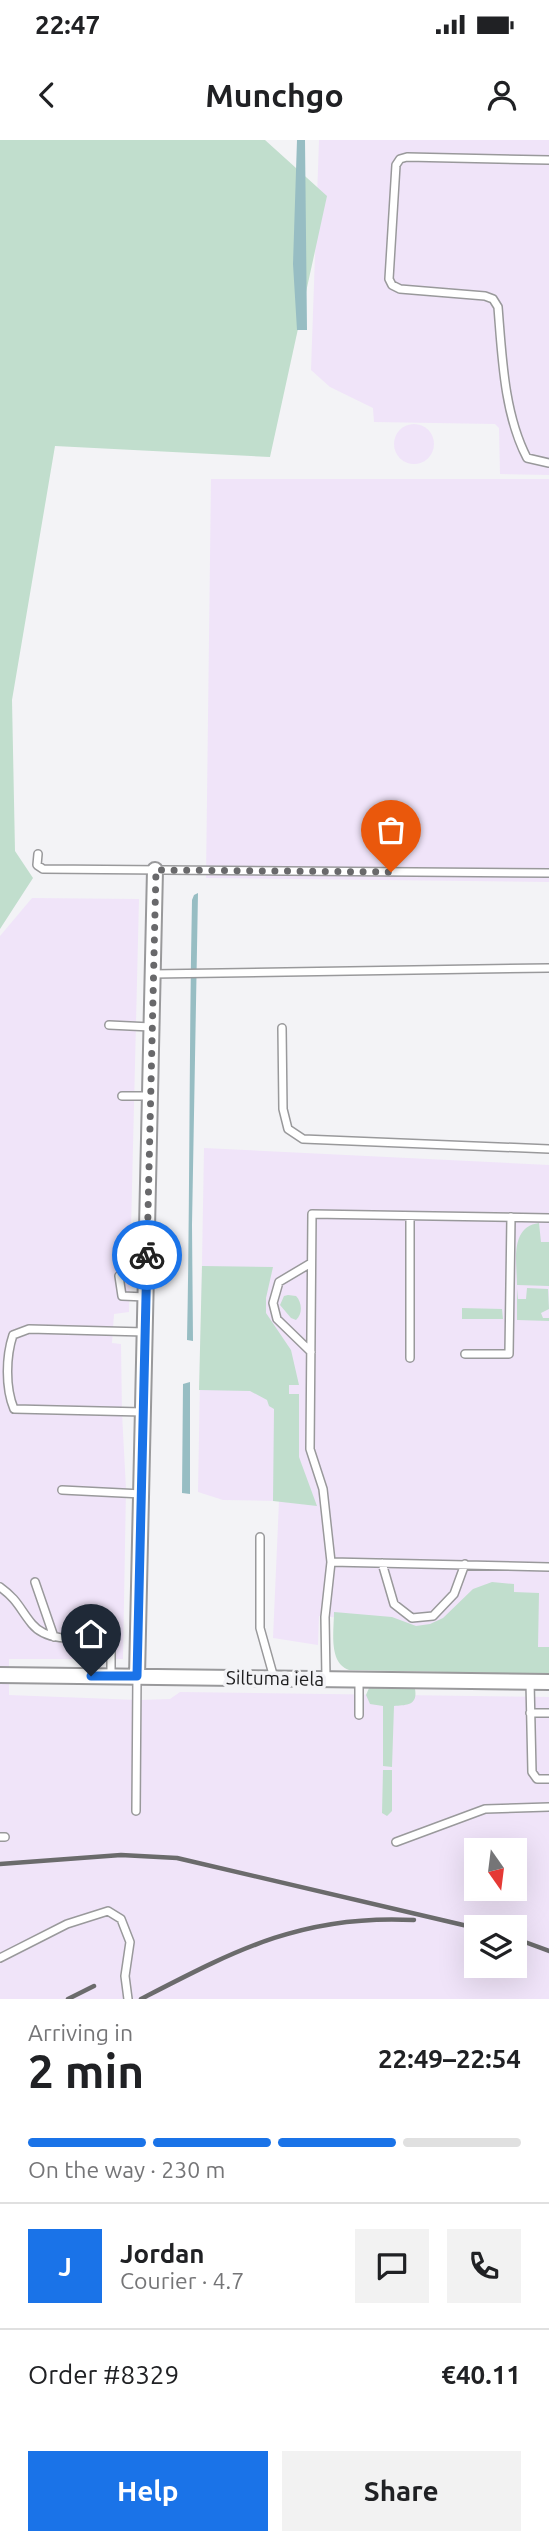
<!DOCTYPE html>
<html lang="en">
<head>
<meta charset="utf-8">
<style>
	body { margin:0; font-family:Ubuntu,sans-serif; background:#f2f2f2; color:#202124; height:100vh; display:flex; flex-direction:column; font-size:26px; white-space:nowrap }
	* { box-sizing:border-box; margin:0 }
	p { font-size:23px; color:#757577 }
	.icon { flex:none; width:38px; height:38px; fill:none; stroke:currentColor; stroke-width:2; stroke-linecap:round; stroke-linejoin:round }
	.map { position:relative; height:1859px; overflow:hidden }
	.sheet { display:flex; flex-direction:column; background:#fff; flex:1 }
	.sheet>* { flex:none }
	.needle { width:46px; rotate:166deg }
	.controls { position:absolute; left:464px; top:1698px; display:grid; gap:14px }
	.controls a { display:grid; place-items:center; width:63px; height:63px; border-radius:0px; background:#fff; box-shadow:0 7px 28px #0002; font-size:35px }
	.pin { position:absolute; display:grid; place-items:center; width:60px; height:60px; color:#fff; margin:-72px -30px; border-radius:50% 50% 50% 0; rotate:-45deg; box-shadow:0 0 7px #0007 }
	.pin .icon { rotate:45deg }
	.courier { position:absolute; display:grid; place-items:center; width:70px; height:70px; margin:-35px; border:5px solid #1a73e8; border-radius:50%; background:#fff; color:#222; box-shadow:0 2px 9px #0007 }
	.summary em { font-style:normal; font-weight:600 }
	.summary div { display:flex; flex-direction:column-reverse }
	.summary { display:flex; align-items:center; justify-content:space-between; height:119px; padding:0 28px }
	h1 { font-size:46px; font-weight:600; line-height:52px }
	.bar { display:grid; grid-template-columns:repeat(4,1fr); gap:10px 7px; align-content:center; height:84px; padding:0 28px }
	.bar i { height:9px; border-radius:5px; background:#e0e0e0 }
	.bar .active { background:#1a73e8 }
	.bar p { grid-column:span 4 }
	.line { display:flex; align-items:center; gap:18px; padding:0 28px; border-top:2px solid #e0e0e0 }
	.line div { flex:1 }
	.round { display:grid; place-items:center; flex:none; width:74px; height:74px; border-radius:0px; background:#f2f2f2 }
	.cta { display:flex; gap:14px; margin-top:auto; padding:14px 28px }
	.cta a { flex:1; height:80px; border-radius:0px; background:#1a73e8; color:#fff; font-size:28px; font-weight:600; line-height:80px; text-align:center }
	.cta a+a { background:#f2f2f2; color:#202124 }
	.status { display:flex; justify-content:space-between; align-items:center; height:49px; padding:0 35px; background:#fff; direction:ltr }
	.status svg { height:19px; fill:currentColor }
	header { display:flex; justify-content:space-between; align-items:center; height:91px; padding:0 28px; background:#fff; font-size:32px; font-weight:600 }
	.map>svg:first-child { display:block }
</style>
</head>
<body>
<div class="status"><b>22:47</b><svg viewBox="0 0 49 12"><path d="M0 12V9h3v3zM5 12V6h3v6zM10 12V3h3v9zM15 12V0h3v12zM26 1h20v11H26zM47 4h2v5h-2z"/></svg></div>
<header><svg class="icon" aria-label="back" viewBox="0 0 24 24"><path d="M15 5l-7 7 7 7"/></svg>Munchgo<svg class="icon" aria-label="person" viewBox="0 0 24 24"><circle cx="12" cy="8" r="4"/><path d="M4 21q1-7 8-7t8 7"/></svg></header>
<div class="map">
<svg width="549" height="1859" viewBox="0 0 549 1859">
	<rect width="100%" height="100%" fill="#f3f3f6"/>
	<path fill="#f0e4f9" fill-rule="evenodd" d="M319,0H549V335L500,334L499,288L495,284L374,282L373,268L330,247L311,230Z
		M394 304a20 20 0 1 1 40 0a20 20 0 1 1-40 0Z
		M211,339H549V742L206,738Z
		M32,758L139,759L129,1172L114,1174L112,1203L121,1204L122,1273L126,1349L123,1519H9V1555L138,1560L170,1559L180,1552L549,1557V1859H0V796ZM476,1710H514V1748H476ZM476,1787H514V1825H476Z
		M204,1008L549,1025V1514L365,1480L319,1476L318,1505L273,1498L279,1361L223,1360L198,1352Z"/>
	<path fill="#c1decd" d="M0,0H265L327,56L270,317L55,306L12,560L15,711L33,738L0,789Z
		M539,1083L541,1102H549V1146L517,1145C517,1123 509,1087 539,1083Z
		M202,1126L273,1127L266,1158V1173L291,1210L299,1245H289V1254H299V1317L317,1366L273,1361L274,1269L269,1266L267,1260L250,1251L199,1250Z
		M517,1148L518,1159H526L527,1148L548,1149L549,1169L541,1173L543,1178H549V1181L517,1180Z
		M288,1155L296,1156C302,1162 303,1174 296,1180L291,1178L280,1165L284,1156Z
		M462,1168L502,1169L503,1179H462Z
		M492,1442L514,1444V1452L539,1453L538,1507H549V1534L349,1530C328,1523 334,1490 334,1472L392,1477L416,1486L430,1484L443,1478L473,1449Z
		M369,1548L415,1549C418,1566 406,1565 394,1566L392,1627L383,1626V1566L370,1564L366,1555Z
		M383,1630H392V1671L387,1676L382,1673Z"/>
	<path fill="#97bdc3" d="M297,0H305L307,190H297L293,124Z
		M198,753L192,1085L193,1201L187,1200C190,1053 189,907 192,760L194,755Z
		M190,1242V1354L182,1353L183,1244Z"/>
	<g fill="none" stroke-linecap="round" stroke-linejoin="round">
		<defs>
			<path id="lane" d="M549,20L407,17L400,19L396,25L389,139L392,145L400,149L485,156L493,159L498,167C502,216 504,274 527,318L549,323
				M38,714L37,725L43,729L549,733
				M153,834L549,828
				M109,885L151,887
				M282,888L283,969L288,989L303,999L549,1009
				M122,956H150
				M549,1078L312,1074L310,1309L323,1349L331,1422L549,1427
				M119,1136L122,1156L146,1157
				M311,1212L277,1179L273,1163L279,1142L311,1123
				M465,1214H509L511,1077
				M410,1218V1076
				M143,1272L14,1269C5,1247 6,1216 13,1195L29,1189L145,1192
				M62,1350L142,1354
				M260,1397V1488L274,1538
				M382,1423L394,1464L412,1478L433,1476L454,1454L465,1424
				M35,1442L54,1497
				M0,1447C18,1460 19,1468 32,1484C49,1505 87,1497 111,1497V1536
				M326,1538L325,1477L331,1422
				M530,1542L532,1632L537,1639H549
				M530,1573H549
				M359,1575V1540
				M136,1671L137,1536
				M0,1697H5
				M396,1702L485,1669L549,1667
				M0,1818L67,1784L108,1771L121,1779L130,1802L125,1836L128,1859"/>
			<path id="street" d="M0,1535L549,1542
				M137,1536L155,730"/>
		</defs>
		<use href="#lane" stroke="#99999b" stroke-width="10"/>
		<use href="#street" stroke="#99999b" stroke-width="18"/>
		<use href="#lane" stroke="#fff" stroke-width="7"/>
		<use href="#street" stroke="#fff" stroke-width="14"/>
		<path stroke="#6b6b6c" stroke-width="4.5" d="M0,1724L121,1715L177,1718L476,1788
			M514,1798L549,1811
			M68,1859L94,1846
			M141,1859C236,1810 303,1774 414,1780"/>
	</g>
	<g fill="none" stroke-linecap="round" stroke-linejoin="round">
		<path stroke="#69696b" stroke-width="7" stroke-dasharray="0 12.6" d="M147,1115L156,730L391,732"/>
		<path stroke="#1a73e8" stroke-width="9" d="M91,1536H137L147,1115"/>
	</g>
	<g text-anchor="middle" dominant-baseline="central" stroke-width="7" stroke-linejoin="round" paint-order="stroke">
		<g font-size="19" fill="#1f1f20" stroke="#f3f3f6">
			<text transform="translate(275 1538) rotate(1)">Siltuma iela</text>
		</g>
	</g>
</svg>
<div class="controls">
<a><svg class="needle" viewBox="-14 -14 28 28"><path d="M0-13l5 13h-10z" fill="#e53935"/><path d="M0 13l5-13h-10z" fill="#757577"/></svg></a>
<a><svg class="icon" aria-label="layers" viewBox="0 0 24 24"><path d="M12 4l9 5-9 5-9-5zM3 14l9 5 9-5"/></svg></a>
</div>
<div class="pin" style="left:391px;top:732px;background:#ea580c"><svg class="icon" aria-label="bag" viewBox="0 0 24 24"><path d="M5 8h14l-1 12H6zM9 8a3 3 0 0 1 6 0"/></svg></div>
<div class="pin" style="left:91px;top:1536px;background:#1f2937"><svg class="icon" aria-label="home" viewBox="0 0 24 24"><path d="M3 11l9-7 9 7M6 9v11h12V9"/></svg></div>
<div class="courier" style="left:147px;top:1115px"><svg class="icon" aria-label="bike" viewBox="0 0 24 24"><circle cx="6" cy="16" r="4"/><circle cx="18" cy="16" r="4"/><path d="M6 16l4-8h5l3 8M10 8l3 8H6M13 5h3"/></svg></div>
</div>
<section class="sheet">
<div class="summary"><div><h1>2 min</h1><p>Arriving in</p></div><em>22:49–22:54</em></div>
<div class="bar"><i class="active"></i><i class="active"></i><i class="active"></i><i></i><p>On the way · 230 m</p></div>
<div class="line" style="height:126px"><b class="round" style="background:#1a73e8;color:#fff">J</b><div><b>Jordan</b><p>Courier · 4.7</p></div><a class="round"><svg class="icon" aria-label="chat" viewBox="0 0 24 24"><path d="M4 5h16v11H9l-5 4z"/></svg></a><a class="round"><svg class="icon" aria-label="phone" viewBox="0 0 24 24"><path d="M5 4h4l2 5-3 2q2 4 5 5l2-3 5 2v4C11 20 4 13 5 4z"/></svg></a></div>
<div class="line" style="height:91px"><div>Order #8329</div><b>€40.11</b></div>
<div class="cta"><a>Help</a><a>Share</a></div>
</section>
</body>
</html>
